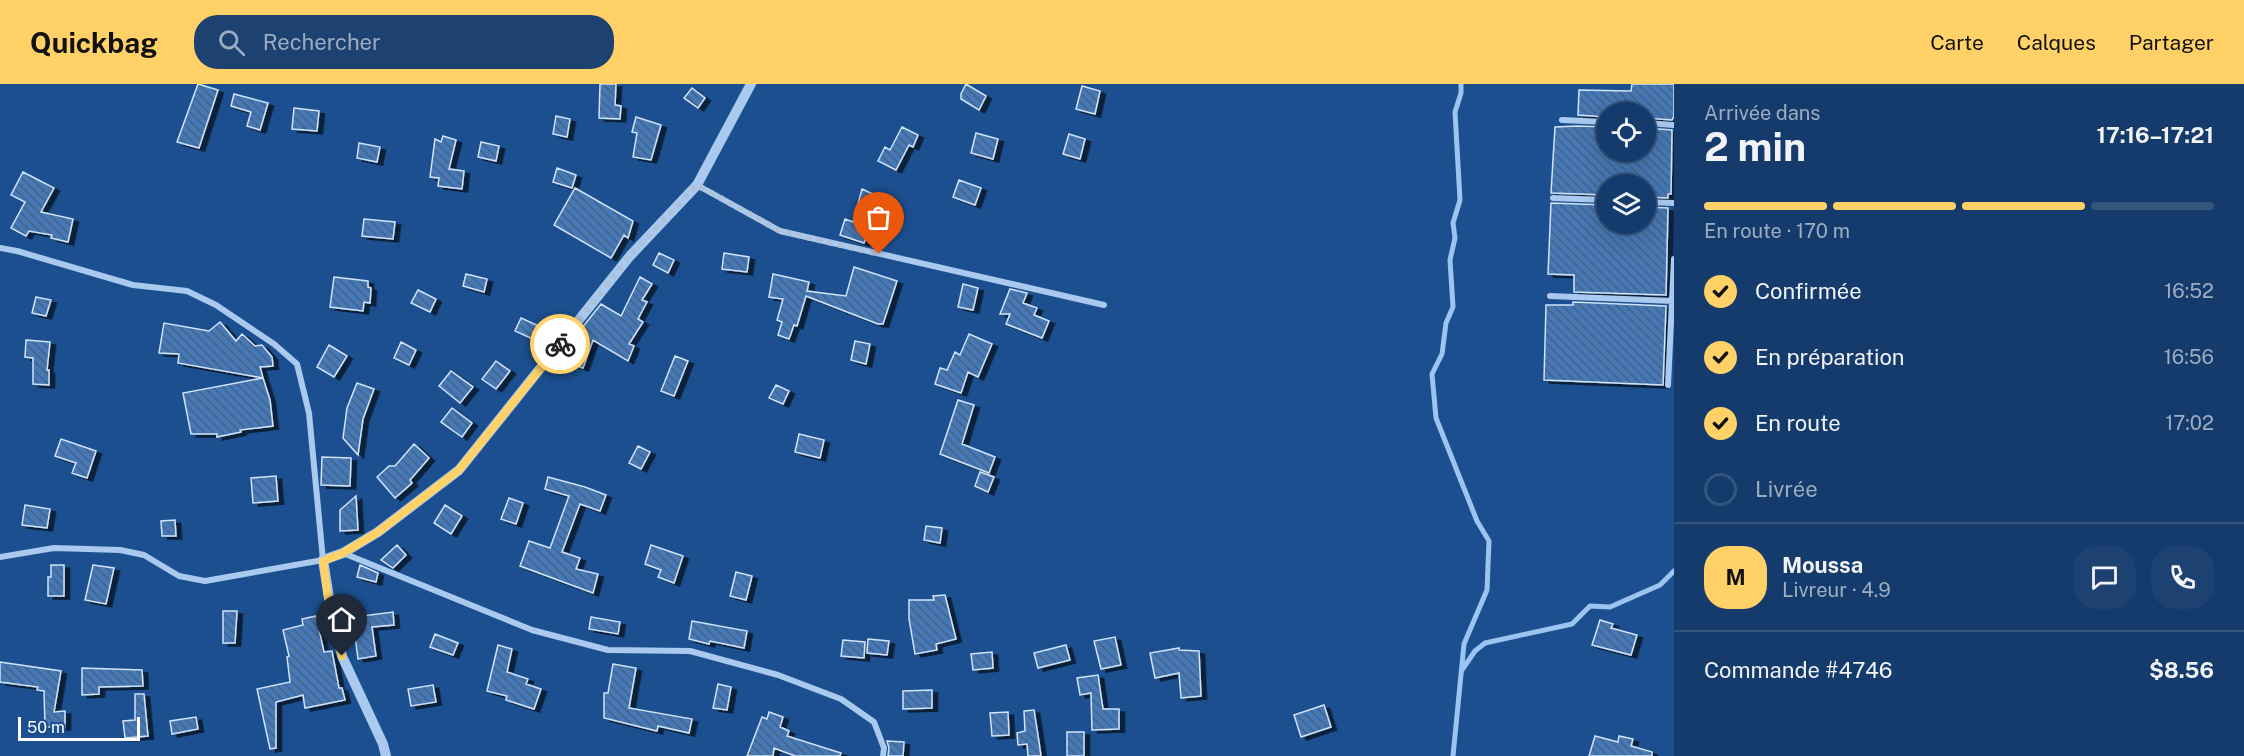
<!DOCTYPE html>
<html lang="fr">
<head>
<meta charset="utf-8">
<style>
	body { margin:0; font-family:"Public Sans",sans-serif; background:#1d4271; color:#f1f3f6; height:100vh; display:flex; flex-direction:column; font-size:22px; white-space:nowrap }
	* { box-sizing:border-box; margin:0 }
	p { font-size:20px; color:#9dadc1 }
	.icon { flex:none; width:33px; height:33px; fill:none; stroke:currentColor; stroke-width:2; stroke-linecap:round; stroke-linejoin:round }
	.map { position:relative; flex:1; overflow:hidden }
	.details { display:flex; flex-direction:column; background:#143b6b; width:570px }
	.details>* { flex:none }
	.tools { position:absolute; left:1596px; top:18px; display:grid; gap:12px }
	.tools a { display:grid; place-items:center; width:60px; height:60px; border-radius:50%; background:#143b6b; box-shadow:0 6px 24px #0002,0 0 0 2px #33557e; font-size:30px }
	.scale { position:absolute; left:18px; bottom:15px; width:122px; box-sizing:border-box; padding-left:6px; border:3px solid #fff; border-top:0; font-size:16px; line-height:21px; white-space:nowrap; color:#fff; -webkit-text-stroke:4px #1b4f8f; paint-order:stroke }
	.pin { position:absolute; display:grid; place-items:center; width:51px; height:51px; color:#fff; margin:-62px -26px; border-radius:50% 50% 50% 0; rotate:-45deg; box-shadow:0 0 6px #0007 }
	.pin .icon { rotate:45deg }
	.courier { position:absolute; display:grid; place-items:center; width:60px; height:60px; margin:-30px; border:4px solid #ffd166; border-radius:50%; background:#fff; color:#222; box-shadow:0 2px 8px #0007 }
	.headline em { font-style:normal; font-weight:700 }
	.headline div { display:flex; flex-direction:column-reverse }
	.headline { display:flex; align-items:center; justify-content:space-between; height:102px; padding:0 30px }
	h1 { font-size:39px; font-weight:700; line-height:45px }
	.bar { display:grid; grid-template-columns:repeat(4,1fr); gap:9px 6px; align-content:center; height:72px; padding:0 30px }
	.bar i { height:8px; border-radius:4px; background:#33557e }
	.bar .on { background:#ffd166 }
	.bar p { grid-column:span 4 }
	.line { display:flex; align-items:center; gap:15px; padding:0 30px; border-top:2px solid #33557e }
	.line div { flex:1 }
	.round { display:grid; place-items:center; flex:none; width:63px; height:63px; border-radius:24px; background:#1d4271 }
	ol { padding:0 30px; list-style:none }
	li { display:flex; align-items:center; gap:18px; height:66px }
	li p { margin-inline-start:auto }
	li .icon { padding:6px; border-radius:50%; background:#ffd166; color:#111; stroke-width:4 }
	li:last-child { color:#9dadc1 }
	li i { width:33px; height:33px; border:3px solid #33557e; border-radius:50% }
	header { display:flex; align-items:center; gap:36px; box-sizing:border-box; height:84px; padding:0 30px; background:#ffd166; color:#111 }
	header strong { font-size:28px }
	nav { display:flex; gap:33px; margin-inline-start:auto; font-size:21px }
	.search { width:420px; height:54px; background:#1d4271; display:flex; align-items:center; gap:15px; box-sizing:border-box; padding:0 21px; border-radius:24px; color:#9dadc1; font-size:22px }
	main { display:flex; flex:1; min-height:0 }
	.map>svg:first-child { display:block }
</style>
</head>
<body>
<header>
<strong>Quickbag</strong>
<div class="search"><svg class="icon" aria-label="search" viewBox="0 0 24 24"><circle cx="10" cy="10" r="6"/><path d="M15 15l6 6"/></svg>Rechercher</div>
<nav><a>Carte</a><a>Calques</a><a>Partager</a></nav>
</header>
<main>
<div class="map">
<svg width="1674" height="672" viewBox="0 0 1674 672">
	<defs>
		<pattern id="building-back-hatch" width="6" height="6" patternUnits="userSpaceOnUse" patternTransform="scale(1.5)"><rect width="6" height="6" fill="#4478b7"/><path d="M-1 5l2 2M0 0l6 6M5-1l2 2" fill="none" stroke="#486282"/></pattern>
		<filter id="shadow"><feDropShadow dx="5.5" dy="3" stdDeviation="0" flood-color="#0009"/></filter>
	</defs>
	<rect width="100%" height="100%" fill="#1b4f8f"/>
	<g fill="none" stroke-linecap="round" stroke-linejoin="round">
		<path stroke="#9cc4f0" stroke-width="5" d="M1462,586L1475,567L1485,559L1572,540L1590,522L1610,523L1660,501L1674,487
			M1453,672L1464,560L1487,506L1489,457L1477,437L1436,334L1432,290L1442,270L1446,239L1453,223L1450,176L1455,154L1453,139L1460,116L1455,28L1461,9V0"/>
	</g>
	<path fill="url(#building-back-hatch)" stroke="#cfe3fa" stroke-width="1.5" filter="url(#shadow)" d="M198,0L218,6L199,64L177,58Z
		M600,0H616L615,21L621,22L620,35L599,34Z
		M966,0L986,12L979,26L961,15V10Z
		M1632,0H1674V32L1672,36L1646,34V28H1606V33L1578,31L1579,6L1631,7Z
		M1082,2L1100,7L1095,30L1076,25Z
		M692,4L705,14L698,24L684,14Z
		M234,10L268,19L260,46L247,42L251,28L231,22Z
		M294,24L319,27L317,47L292,45Z
		M556,32L570,35L567,53L553,50Z
		M636,33L661,41L651,76L633,73L637,49L632,48Z
		M1578,42L1606,43V68H1646V44L1672,46L1671,110H1668V114L1648,113V100H1606V111L1551,109L1555,43Z
		M902,43L918,51L913,63L909,61L896,86L878,77L885,63L890,66Z
		M976,49L998,55L993,75L971,69Z
		M1069,50L1085,55L1080,75L1063,70Z
		M443,52L456,56L449,85L464,87L462,105L438,102L439,94L430,93L435,55L441,58Z
		M481,58L499,62L496,77L478,73Z
		M359,59L380,63L377,78L357,74Z
		M557,84L576,91L572,104L553,98Z
		M23,88L54,104L41,128L73,135L68,158L51,154L52,151L29,147L26,152L11,144L25,118L11,111Z
		M959,96L981,104L975,121L953,113Z
		M575,104L633,137L628,154L624,151L611,174L554,141Z
		M862,105L886,116L878,134L874,133L864,159L840,151L845,135L853,138Z
		M1551,119L1606,121V141L1619,142L1645,143L1648,123L1668,124L1666,211L1574,208V191L1548,190Z
		M364,135L395,138L393,155L362,152Z
		M659,169L674,176L668,189L653,181Z
		M724,169L749,173L747,188L722,185Z
		M854,183L897,197L883,240H878L806,212L797,242L794,241L789,255L778,251L782,238L777,236L783,215L769,213L773,190L809,198L807,207L846,212Z
		M466,190L487,195L484,208L463,202Z
		M334,193L368,197V203L371,204L370,219L364,218L363,227L330,223Z
		M640,193L652,200L642,216L647,218L638,235L643,238L629,260L634,262L628,277L593,256L583,284L561,276L566,264L601,220L621,232Z
		M963,200L978,204L973,226L958,223Z
		M1010,205L1027,209L1023,219L1037,224L1034,231L1049,237L1042,254L1006,240L1010,230H1000Z
		M418,206L436,215L430,228L411,219Z
		M36,213L51,216L46,232L32,229Z
		M1573,218L1666,222L1663,301L1544,296L1546,221H1573Z
		M521,234L541,243L535,256L515,247Z
		M220,238L236,257L242,250L255,262L262,261L272,273L273,282L260,283L263,294L178,279L179,270L159,269L164,239L209,247Z
		M969,250L992,260L978,293L968,288L961,309L935,300L940,284L947,286L955,268L960,271Z
		M26,256L50,258L47,286H49V301L33,300V274L25,273Z
		M855,257L870,260L866,280L851,276Z
		M401,258L416,266L409,281L394,274Z
		M329,261L347,272L334,293L317,283Z
		M675,272L688,277L674,312L661,307Z
		M496,277L510,287L496,305L482,295Z
		M451,287L473,303L460,319L439,302Z
		M263,294L270,316L273,342L240,346L241,348L217,353V350H191L183,309Z
		M357,299L374,305L363,335L358,371L343,354L347,324Z
		M776,301L789,307L783,320L769,314Z
		M958,316L974,321L962,360L995,373L989,389L940,370Z
		M452,324L472,339L462,353L441,338Z
		M799,350L824,356L820,374L795,368Z
		M61,355L96,367L87,394L72,389L76,379L55,372Z
		M414,360L429,374L410,396L412,399L395,414L377,393L389,382H395Z
		M638,362L650,368L641,385L629,379Z
		M322,373L351,374L350,402L321,401Z
		M980,388L994,393L988,408L975,402Z
		M276,392L278,417L253,419L251,394Z
		M548,393L585,403L606,411L600,427L580,420L562,468L580,474L576,485L598,490L593,509L520,482L529,457L550,464L569,412L545,405Z
		M356,412L358,446L340,447V426Z
		M509,414L523,419L516,440L501,435Z
		M25,421L50,425L47,444L22,441Z
		M445,421L462,432L451,450L434,439Z
		M175,436L176,452H162L161,437Z
		M926,442L942,444L940,459L924,456Z
		M397,461L406,471L393,484L381,476Z
		M651,461L683,472L674,499L658,493L661,486L645,480Z
		M51,481H64V512H48V493H51Z
		M93,481L114,484L106,520L85,516Z
		M360,481L378,489L376,498L357,493Z
		M736,488L752,492L746,516L730,512Z
		M945,511L956,555L936,560L937,566L915,570L909,535V516H934L933,512Z
		M223,527H237L235,559H223Z
		M393,528L394,541L372,543L376,572L358,575L354,544L349,545L347,534Z
		M316,532L324,568L332,567L339,604H342L345,616L305,624L303,611L276,618V664L270,665L257,605L290,598L287,573L289,572L283,546L303,541L302,535Z
		M591,533L620,538L618,550L589,545Z
		M1600,536L1613,540L1611,544L1637,551L1631,571L1592,561Z
		M692,537L747,547L744,564L710,557L709,560L689,555Z
		M435,550L458,559L453,571L430,563Z
		M1115,553L1121,581L1101,585L1094,557Z
		M868,555L889,557L887,571L867,569Z
		M843,556L865,558L864,574L841,572Z
		M498,561L512,565L507,588L528,595L526,600L541,605L534,625L506,616L507,612L487,607Z
		M1066,561L1070,576L1038,584L1034,569Z
		M1179,564V566L1199,567L1201,612L1181,614L1179,589L1155,594L1150,569Z
		M992,568L993,584L973,586L971,570Z
		M0,578L61,587L54,628L65,627V643H45L44,607L37,606L38,603L0,598Z
		M613,580L636,584L629,624L692,635L689,649L658,642L657,647L604,634V609H608Z
		M82,584L142,586L143,602L99,603V610L82,611Z
		M1098,591L1103,625H1119V645L1092,646L1091,609L1080,611L1077,594Z
		M718,600L731,603L727,626L713,624Z
		M433,601L436,618L411,622L408,605Z
		M932,606V624L903,625V607Z
		M135,610H144L148,652L125,654L123,637L135,636Z
		M1324,621L1331,643L1301,653L1294,631Z
		M1034,626L1039,658L1041,672H1028L1027,660L1018,661L1017,649L1025,647L1024,627Z
		M769,628L783,633L780,643L789,647L787,652L841,669L840,672H795L774,664L773,672H747L762,633L767,635Z
		M1008,628L1009,651L992,652L990,629Z
		M196,633L198,645L172,650L170,637Z
		M1067,648H1084V672H1067Z
		M1595,652L1618,658L1619,652L1633,655L1631,662L1652,668V672H1589Z
		M887,657L904,658L903,672H888L889,664Z"/>
	<g fill="none" stroke-linecap="round" stroke-linejoin="round">
		<path stroke="#a9c9ee" stroke-width="6" d="M1562,36L1606,38
			M1646,39L1674,41
			M697,101L780,147L1104,221
			M1553,114L1606,116
			M1646,118L1674,119
			M0,164L17,167L133,201L187,207L216,221L274,260L297,280L309,329L323,476L205,497L179,492L144,471L120,466L54,464L0,473
			M1550,212L1674,217
			M1668,301L1674,175
			M343,469L532,546L608,566L690,567L778,591L841,615L874,638L884,664L883,672"/>
		<path stroke="#a9c9ee" stroke-width="10" d="M386,672L383,660L342,572L329,514L323,476L343,469L378,448L459,386L630,172L697,101L751,0"/>
	</g>
	<g fill="none" stroke-linecap="round" stroke-linejoin="round">
		<path stroke="#afc1d8" stroke-width="6" stroke-dasharray="0 10.8" d="M560,260L630,172L697,101L780,147L879,170"/>
		<path stroke="#ffd166" stroke-width="8" d="M342,572L328,514L323,477L343,469L378,448L459,386L560,260"/>
	</g>
</svg>
<div class="tools">
<a><svg class="icon" aria-label="locate" viewBox="0 0 24 24"><circle cx="12" cy="12" r="6"/><path d="M12 2v4M12 18v4M2 12h4M18 12h4"/></svg></a>
<a><svg class="icon" aria-label="layers" viewBox="0 0 24 24"><path d="M12 4l9 5-9 5-9-5zM3 14l9 5 9-5"/></svg></a>
</div>
<div class="scale">50 m</div>
<div class="pin" style="left:879px;top:170px;background:#ea580c"><svg class="icon" aria-label="bag" viewBox="0 0 24 24"><path d="M5 8h14l-1 12H6zM9 8a3 3 0 0 1 6 0"/></svg></div>
<div class="pin" style="left:342px;top:572px;background:#1f2937"><svg class="icon" aria-label="home" viewBox="0 0 24 24"><path d="M3 11l9-7 9 7M6 9v11h12V9"/></svg></div>
<div class="courier" style="left:560px;top:260px"><svg class="icon" aria-label="bike" viewBox="0 0 24 24"><circle cx="6" cy="16" r="4"/><circle cx="18" cy="16" r="4"/><path d="M6 16l4-8h5l3 8M10 8l3 8H6M13 5h3"/></svg></div>
</div>
<section class="details">
<div class="headline"><div><h1>2 min</h1><p>Arrivée dans</p></div><em>17:16–17:21</em></div>
<div class="bar"><i class="on"></i><i class="on"></i><i class="on"></i><i></i><p>En route · 170 m</p></div>
<ol>
<li><svg class="icon" aria-label="check" viewBox="0 0 24 24"><path d="M5 12l5 5 9-10"/></svg>Confirmée<p>16:52</p></li>
<li><svg class="icon" aria-label="check" viewBox="0 0 24 24"><path d="M5 12l5 5 9-10"/></svg>En préparation<p>16:56</p></li>
<li><svg class="icon" aria-label="check" viewBox="0 0 24 24"><path d="M5 12l5 5 9-10"/></svg>En route<p>17:02</p></li>
<li><i></i>Livrée</li>
</ol>
<div class="line" style="height:108px"><b class="round" style="background:#ffd166;color:#111">M</b><div><b>Moussa</b><p>Livreur · 4.9</p></div><a class="round"><svg class="icon" aria-label="chat" viewBox="0 0 24 24"><path d="M4 5h16v11H9l-5 4z"/></svg></a><a class="round"><svg class="icon" aria-label="phone" viewBox="0 0 24 24"><path d="M5 4h4l2 5-3 2q2 4 5 5l2-3 5 2v4C11 20 4 13 5 4z"/></svg></a></div>
<div class="line" style="height:78px"><div>Commande #4746</div><b>$8.56</b></div>
</section>
</main>
</body>
</html>
